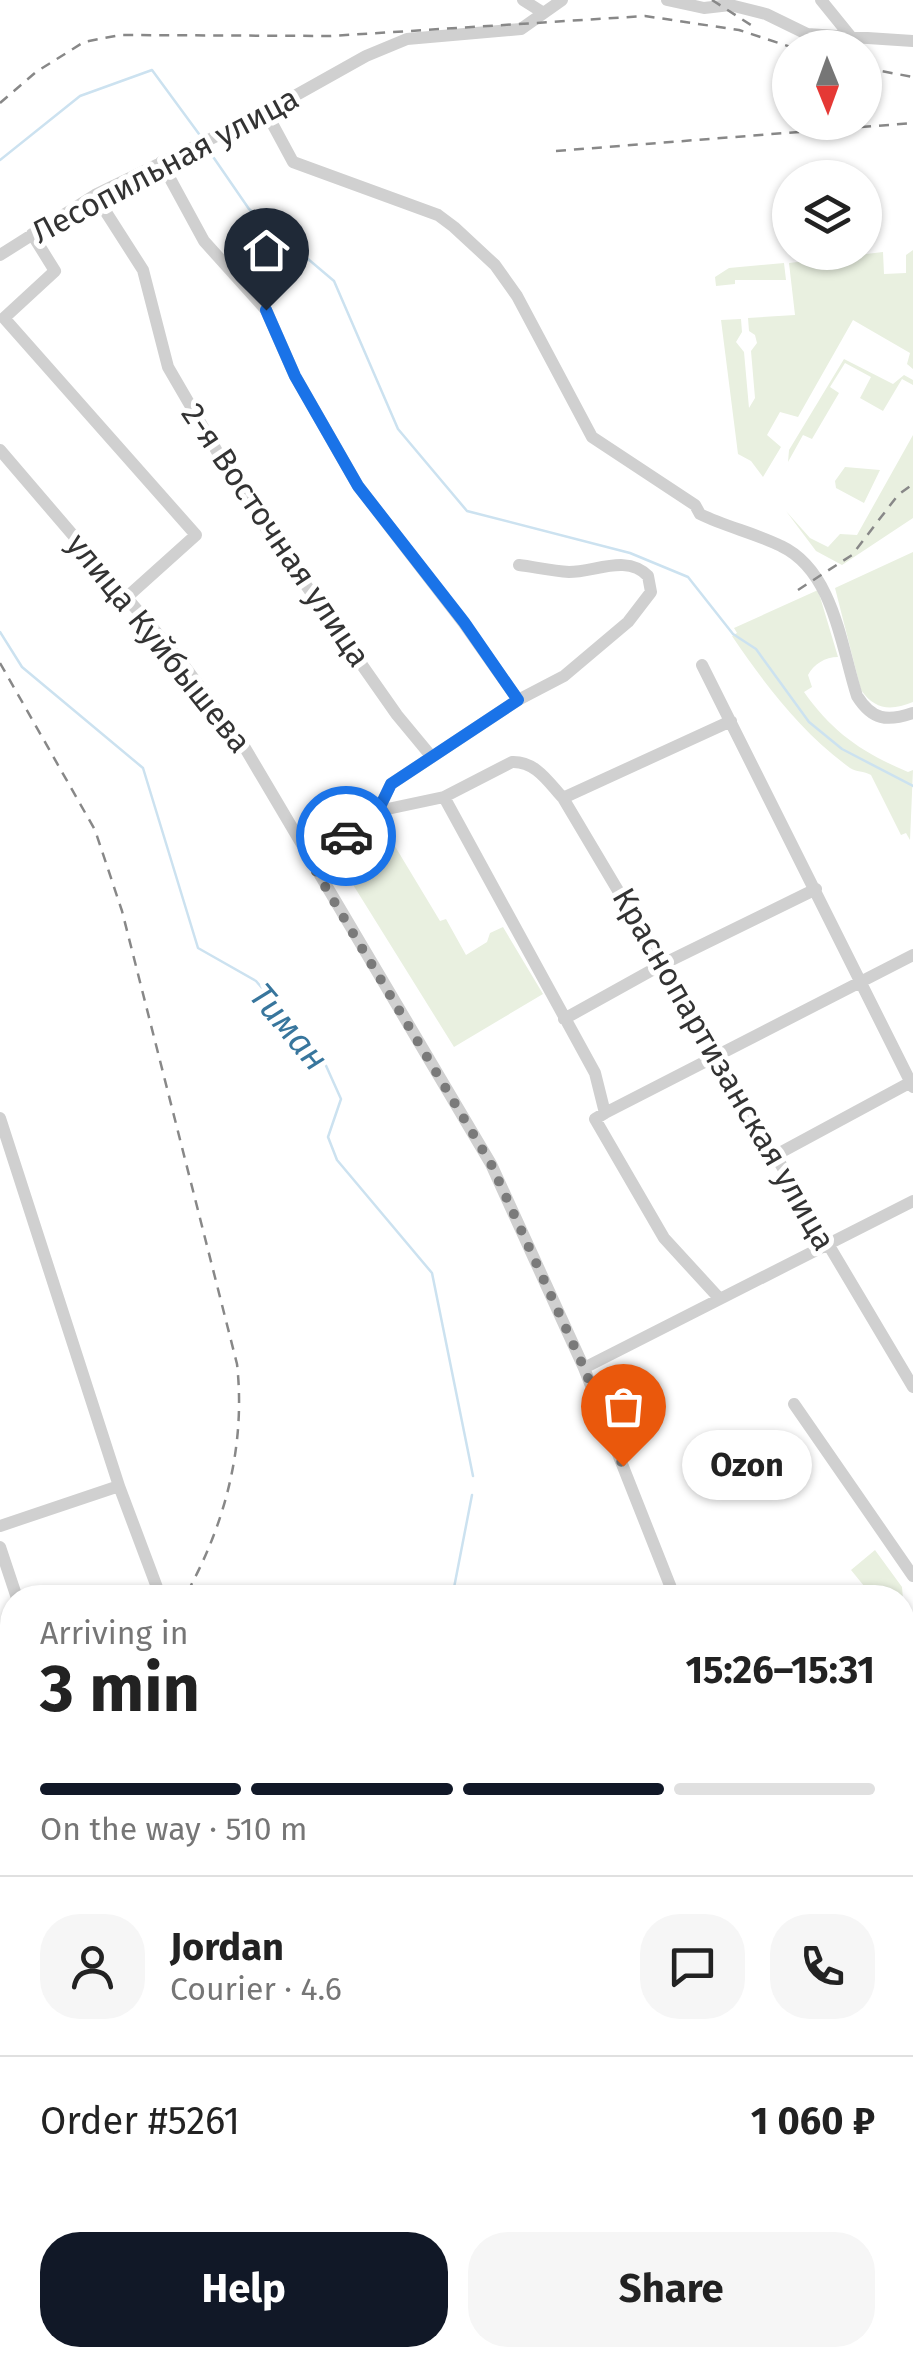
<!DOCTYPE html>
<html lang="en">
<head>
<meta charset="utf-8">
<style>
	body { margin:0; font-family:"Fira Sans",sans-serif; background:#f6f6f6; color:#222; height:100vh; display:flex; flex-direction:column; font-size:38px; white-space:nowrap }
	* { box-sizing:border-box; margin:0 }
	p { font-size:32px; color:#767676 }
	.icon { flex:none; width:55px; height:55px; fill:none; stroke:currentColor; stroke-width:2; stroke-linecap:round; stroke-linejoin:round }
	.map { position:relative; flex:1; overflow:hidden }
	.side { position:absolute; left:0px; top:1585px; width:915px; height:782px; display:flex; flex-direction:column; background:#fff; border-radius:40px 40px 0 0; box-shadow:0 2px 8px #0004 }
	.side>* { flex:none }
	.needle { width:65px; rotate:179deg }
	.tools { position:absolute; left:772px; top:30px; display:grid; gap:20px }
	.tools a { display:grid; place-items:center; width:110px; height:110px; border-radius:50%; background:#fff; box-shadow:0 2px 8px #0004; font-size:50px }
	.pin { position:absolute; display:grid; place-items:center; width:85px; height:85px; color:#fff; margin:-102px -42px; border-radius:50% 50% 50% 0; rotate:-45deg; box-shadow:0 0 10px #0007 }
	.pin .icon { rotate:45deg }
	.courier { position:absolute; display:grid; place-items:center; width:100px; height:100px; margin:-50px; border:8px solid #1a73e8; border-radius:50%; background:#fff; color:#222; box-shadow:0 2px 12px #0007 }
	.bubble { position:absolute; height:70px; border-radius:35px; background:#fff; box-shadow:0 2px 8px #0004; font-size:32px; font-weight:700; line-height:70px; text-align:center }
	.overview em { font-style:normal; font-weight:700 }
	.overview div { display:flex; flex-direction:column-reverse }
	.overview { display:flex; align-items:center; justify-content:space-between; height:170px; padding:0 40px }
	h1 { font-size:65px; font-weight:700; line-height:75px }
	.bar { display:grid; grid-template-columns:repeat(4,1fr); gap:15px 10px; align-content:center; height:120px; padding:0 40px }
	.bar i { height:12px; border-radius:8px; background:#e0e0e0 }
	.bar .active { background:#111827 }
	.bar p { grid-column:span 4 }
	.line { display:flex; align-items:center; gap:25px; padding:0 40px; border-top:2px solid #e0e0e0 }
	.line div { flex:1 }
	.round { display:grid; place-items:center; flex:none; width:105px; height:105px; border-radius:40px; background:#f6f6f6 }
	.button { display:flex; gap:20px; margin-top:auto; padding:20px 40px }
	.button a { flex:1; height:115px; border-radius:40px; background:#111827; color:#fff; font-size:40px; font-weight:700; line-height:115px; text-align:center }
	.button a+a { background:#f6f6f6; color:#222 }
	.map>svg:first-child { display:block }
</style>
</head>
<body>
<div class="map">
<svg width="913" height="2366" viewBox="0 0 913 2366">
	<rect width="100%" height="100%" fill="#fff"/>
	<path fill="#e9f0e0" d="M913,250V369L907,364L910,353L853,320L798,417L780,412L767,435L781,447L763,477L751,461L738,454L721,320L741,319L742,332L736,342L744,352L749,408L755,398L751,351L757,343L755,335L749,331L748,318L795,315L789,263L883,252L884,274L906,273V255Z
		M784,263L786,280H735V284L716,286L715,277L729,268Z
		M844,359L893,384L904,375L913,380V385L902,379L883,411L860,398L871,377L845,363L830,387L839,393L812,439L803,435L788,462L789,450Z
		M913,435V518L842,565L816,551L786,511L810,538L828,547L840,534L857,535Z
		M845,467L880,470L864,503L836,488L835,481Z
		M913,552V702C891,711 875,710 861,690L835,588Z
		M818,590L838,657C825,657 814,664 808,675L812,687L804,692C833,733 863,753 908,772L913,770L910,840L906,833L901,835L871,775C864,771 856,772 850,768C801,732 766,686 732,636L737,633L734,628Z
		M393,843L440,921L446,919L466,955L487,942L490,933L503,927L543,994L454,1047L347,875Z
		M875,1550L902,1587L903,1599L873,1597L851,1570Z
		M913,1741V1940L903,1928L902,1750Z"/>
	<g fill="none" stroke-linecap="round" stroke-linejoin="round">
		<path stroke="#cce2f0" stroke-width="2.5" d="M207,148L249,209L334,281L398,429L467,511L630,553L688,577L733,634L756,649L809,722L842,749L913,786
			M0,160L80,96L152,70L199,134
			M0,632L22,667L143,768L198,948L256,981L323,1059L341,1099L328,1137L337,1160L432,1273L473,1476
			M452,1598L472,1495
			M0,2076L12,2055"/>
		<path stroke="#d0d0d0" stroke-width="12" d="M523,0L542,12
			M667,0L704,8L730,5L766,14L807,34L913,41
			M821,0L851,37
			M266,112L293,162L438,215L454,227L495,265L517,296L592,437L695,505L700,514C726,527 755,533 781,546C834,571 841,647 857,696C872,720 887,722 913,713
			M161,162L204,241L266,310L295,376L358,486L463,622L518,700
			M95,195L143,270L168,367L240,491L397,715L431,756
			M32,234L55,271L4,318L196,535L127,597
			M0,255L95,195L266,112L366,56L407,39L521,29L562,0
			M0,450L180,660L245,748L491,1164L584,1368L675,1598
			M702,665L913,1087
			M444,797L595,1073L605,1113L595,1119L664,1238L719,1298
			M563,798L731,721
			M378,811L444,797L512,762C536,761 549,783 563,798L913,1387
			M311,863L378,811L391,784L518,700L564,676L628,622L651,592L648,576C627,554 595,572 569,572C552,571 535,567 519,565
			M564,1019L663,964L816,889
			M605,1113L913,955
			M0,1118L119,1486L161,1598
			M774,1156L911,1082
			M584,1368L913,1201
			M794,1404L913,1576
			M0,1526L119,1486
			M0,1547L17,1598
			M0,1657L12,1652
			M902,1720L913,1710
			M902,1942L913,1953
			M902,1990L913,1980
			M902,2170L913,2181
			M247,2355L253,2366"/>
		<path stroke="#888" stroke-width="2.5" stroke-dasharray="10 8" stroke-linecap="butt" d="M712,0L751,25
			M865,68L913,77
			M0,103L36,72L84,42L120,35L331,36L645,16L739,30L794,48
			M556,151L913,123
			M798,590L852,555L898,495L913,484
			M0,663L95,830L122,911L237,1364C246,1446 225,1526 184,1598
			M0,1768L12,1762
			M0,1793L12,1780
			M0,2334L11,2366"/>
	</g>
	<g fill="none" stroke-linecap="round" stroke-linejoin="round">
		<path stroke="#7a7a7a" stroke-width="10" stroke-dasharray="0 18" d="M346,836L311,863L491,1164L584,1368L623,1466"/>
		<path stroke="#1a73e8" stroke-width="12" d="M266,310L295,376L358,486L464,622L518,700L391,784L378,811L346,836"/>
	</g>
	<g text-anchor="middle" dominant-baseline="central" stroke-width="10" stroke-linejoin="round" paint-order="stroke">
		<g font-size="32" fill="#333" stroke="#fff">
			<text transform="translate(165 165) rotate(-28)">Лесопильная улица</text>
			<text transform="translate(276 535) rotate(56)">2-я Восточная улица</text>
			<text transform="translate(159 643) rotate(51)">улица Куйбышева</text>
			<text transform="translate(724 1069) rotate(60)">Краснопартизанская улица</text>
		</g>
		<g font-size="35" font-style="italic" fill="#38769d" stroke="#fff">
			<text transform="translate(289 1027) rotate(50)">Тиман</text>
		</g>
	</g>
</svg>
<div class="tools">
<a><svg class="needle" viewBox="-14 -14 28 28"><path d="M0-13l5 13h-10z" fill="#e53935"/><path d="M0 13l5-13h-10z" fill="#767676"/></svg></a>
<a><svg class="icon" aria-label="layers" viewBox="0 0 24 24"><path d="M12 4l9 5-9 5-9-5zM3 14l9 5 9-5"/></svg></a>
</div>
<div class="pin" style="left:623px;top:1466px;background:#ea580c"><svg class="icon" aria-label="bag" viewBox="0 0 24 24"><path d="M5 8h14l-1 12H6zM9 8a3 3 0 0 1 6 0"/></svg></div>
<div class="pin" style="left:266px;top:310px;background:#1f2937"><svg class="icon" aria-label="home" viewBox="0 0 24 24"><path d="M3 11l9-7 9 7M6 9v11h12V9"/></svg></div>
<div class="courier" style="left:346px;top:836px"><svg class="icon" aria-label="car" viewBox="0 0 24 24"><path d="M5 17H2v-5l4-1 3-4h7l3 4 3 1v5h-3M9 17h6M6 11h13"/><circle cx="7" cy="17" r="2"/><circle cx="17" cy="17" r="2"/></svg></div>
<div class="bubble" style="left:682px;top:1430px;width:130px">Ozon</div>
<section class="side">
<div class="overview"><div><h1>3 min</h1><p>Arriving in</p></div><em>15:26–15:31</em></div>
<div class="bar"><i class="active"></i><i class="active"></i><i class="active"></i><i></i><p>On the way · 510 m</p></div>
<div class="line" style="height:180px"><a class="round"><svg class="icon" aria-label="person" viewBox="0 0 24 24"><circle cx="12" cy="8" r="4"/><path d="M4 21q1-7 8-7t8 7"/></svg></a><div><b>Jordan</b><p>Courier · 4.6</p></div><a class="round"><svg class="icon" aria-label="chat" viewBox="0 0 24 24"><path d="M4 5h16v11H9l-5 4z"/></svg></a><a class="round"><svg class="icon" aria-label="phone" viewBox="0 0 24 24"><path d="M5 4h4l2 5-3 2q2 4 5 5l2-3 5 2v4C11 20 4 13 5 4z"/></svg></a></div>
<div class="line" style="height:130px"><div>Order #5261</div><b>1 060 ₽</b></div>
<div class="button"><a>Help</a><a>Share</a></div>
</section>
</div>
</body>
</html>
